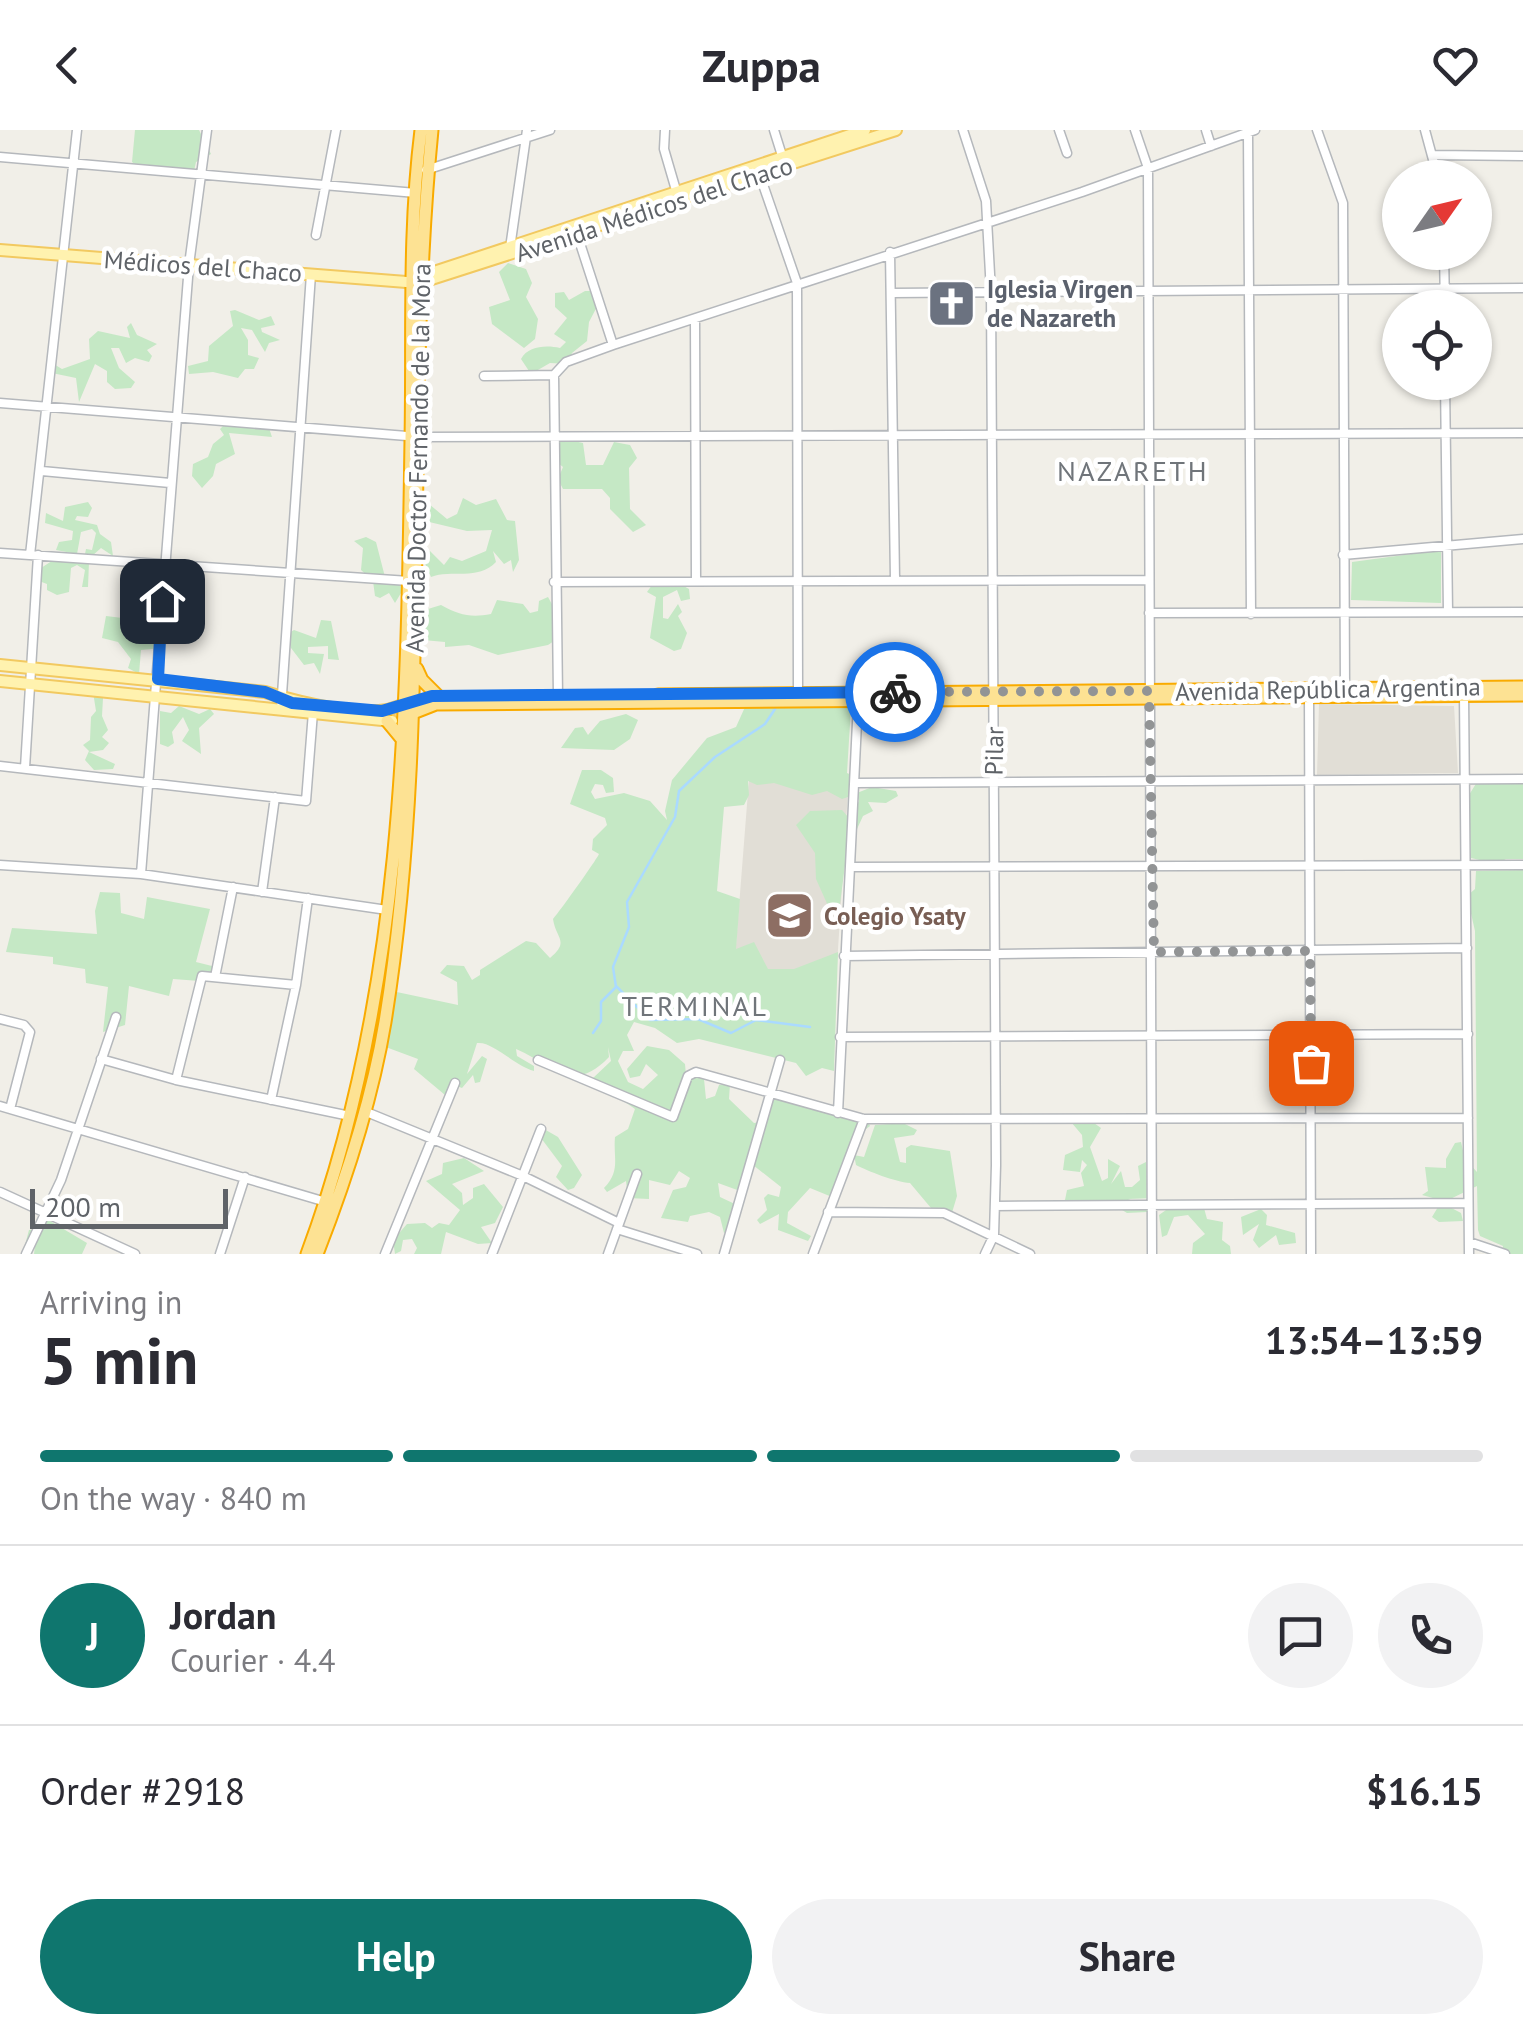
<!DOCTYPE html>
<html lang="en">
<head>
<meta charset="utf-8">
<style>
	body { margin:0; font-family:"PT Sans",sans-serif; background:#f2f2f3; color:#2b2b33; height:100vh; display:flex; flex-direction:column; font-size:38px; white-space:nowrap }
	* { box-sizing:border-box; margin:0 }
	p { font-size:32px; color:#7c7c81 }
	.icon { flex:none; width:55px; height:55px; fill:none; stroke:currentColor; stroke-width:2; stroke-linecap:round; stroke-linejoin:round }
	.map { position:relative; height:1124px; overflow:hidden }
	.drawer { display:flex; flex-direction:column; background:#fff; flex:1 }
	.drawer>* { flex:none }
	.needle { width:65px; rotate:56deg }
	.fabs { position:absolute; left:1382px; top:30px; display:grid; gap:20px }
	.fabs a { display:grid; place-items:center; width:110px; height:110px; border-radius:50%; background:#fff; box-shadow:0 2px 8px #0004; font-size:50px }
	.scale { position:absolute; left:30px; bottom:25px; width:198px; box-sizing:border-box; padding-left:10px; border:5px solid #5f6368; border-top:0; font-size:28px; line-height:35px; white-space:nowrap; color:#5f6368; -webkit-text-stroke:8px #fff; paint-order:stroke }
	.pin { position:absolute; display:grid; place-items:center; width:85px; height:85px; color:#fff; margin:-42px; border-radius:20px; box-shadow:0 5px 15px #0006 }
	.courier { position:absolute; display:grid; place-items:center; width:100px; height:100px; margin:-50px; border:8px solid #1a73e8; border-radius:50%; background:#fff; color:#222; box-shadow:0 2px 12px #0007 }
	.summary em { font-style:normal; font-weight:700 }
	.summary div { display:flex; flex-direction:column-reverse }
	.summary { display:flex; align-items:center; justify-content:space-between; height:170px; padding:0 40px }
	h1 { font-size:65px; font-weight:700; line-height:75px }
	.bar { display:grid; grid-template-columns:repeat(4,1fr); gap:15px 10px; align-content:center; height:120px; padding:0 40px }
	.bar i { height:12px; border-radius:8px; background:#e1e1e2 }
	.bar .active { background:#0f766e }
	.bar p { grid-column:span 4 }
	.line { display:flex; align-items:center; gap:25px; padding:0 40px; border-top:2px solid #e1e1e2 }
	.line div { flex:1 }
	.round { display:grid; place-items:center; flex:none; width:105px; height:105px; border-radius:52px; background:#f2f2f3 }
	.button { display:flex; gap:20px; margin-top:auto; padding:20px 40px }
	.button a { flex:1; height:115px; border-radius:60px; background:#0f766e; color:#fff; font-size:40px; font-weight:700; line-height:115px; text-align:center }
	.button a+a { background:#f2f2f3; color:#2b2b33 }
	header { display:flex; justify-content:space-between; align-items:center; height:130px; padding:0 40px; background:#fff; font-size:45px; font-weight:700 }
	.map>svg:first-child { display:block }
</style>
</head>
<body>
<header><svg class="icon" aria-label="back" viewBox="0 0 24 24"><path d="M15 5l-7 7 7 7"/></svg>Zuppa<svg class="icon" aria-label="heart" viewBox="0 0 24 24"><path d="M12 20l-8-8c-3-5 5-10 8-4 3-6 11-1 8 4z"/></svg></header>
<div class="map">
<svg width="1523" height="1124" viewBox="0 0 1523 1124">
	<rect width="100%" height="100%" fill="#f1efe8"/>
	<path fill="#e1ded6" d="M1319,574L1454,576L1458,643L1317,645Z
		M849,645L835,867L733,853L749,649Z"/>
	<path fill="#c5e8c5" d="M135,0H199L211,24L196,32L194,41L138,37L132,32Z
		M508,133L526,139L532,153L526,167L538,189L535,209L524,218L492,194L489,177L510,170L499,142Z
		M585,161H594L600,171L589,192L587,211L572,223L568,234L550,233L531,244L521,229C528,216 546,215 560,218L566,212L554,204L567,188L555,177V163L564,162L569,170Z
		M235,180L259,190L271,186L275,195L261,198L262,202L280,210L269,213L265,222L252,200L241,198L248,210V225L259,228L254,239H245L238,248L213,242L189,244L188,236L208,231L209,216L233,196L230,181Z
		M131,193L137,205L157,214L147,220L152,226L149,232L135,228L126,233L119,218H111L119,238L135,252L131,258L115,259L107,252V241L95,234L79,272L76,248L47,242V230L62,239L90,229L89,209L98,201L130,208L127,197Z
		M225,294L269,298L272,307L229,303L235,324L216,334L213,346L202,358L192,346L193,334L208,327L213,314L224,305L220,299Z
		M559,308L583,313L586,335H603L614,312L630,315L637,328L629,338L630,379L646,395L633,402L610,379V368L602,359H563L558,349L563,337L553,329Z
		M463,368L476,375L496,369L507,390L515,391L519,430L513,442L511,430L504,434L493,421L496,432C478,451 451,439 431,447L422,427L430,421L444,435L450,427L462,431L486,421L492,400L467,401L425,391L429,374L447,389L457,384Z
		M88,372L92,378L88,387L77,386L75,390L97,395L100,404L111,412L113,426L101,418L92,426L85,424L86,419L92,420L96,403L92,399L81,402L77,424L56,420L59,412L72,410L73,401L45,393L46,383L63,391L65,377Z
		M366,407L376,412L385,447L404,458L395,473L389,463L380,468L375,466L373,451L361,440L363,418L354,411Z
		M1441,420V473L1351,470L1352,432Z
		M73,426L89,432L88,457H82L85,440L77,435L71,438L69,462L57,465L47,460V454L39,451L41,438L55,429L66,432Z
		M673,450L689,459L690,469L681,471L677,460L663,467V488L668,489L678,474L682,482L678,486L687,503L681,519L674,521L650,508L656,467L647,462L652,455L668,456Z
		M548,467L559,487L554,511L548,515L498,525L469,515L445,517V512L423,510L419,496L428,479L441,475C459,485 471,488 491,484L497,470L523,474L530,483L538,481L539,471Z
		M106,486L139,490L136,501L147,499L161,507L162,518L141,520L139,544L128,538L131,529L118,512L102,508Z
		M321,490L331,491L339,530L328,529V516L308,517V523L324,524L320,544L314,533L304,535L291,518L289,503L294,500L316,508Z
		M93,562L103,568L102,586L108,600L102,607L109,613L103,620L89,622L115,634L113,639L94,640L85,630L89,621L83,615L90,610L91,587L96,581Z
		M754,575L851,578L847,643L854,646L857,663L872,657L896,661L898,666L886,673L868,672L873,681L863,686L851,712L849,705L839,781L829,778L816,749L815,723L796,695L810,681L842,680L849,688L859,671L857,664L842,669L827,661L812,665L774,653L757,655L748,651L749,665L744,675L724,677L717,761L740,769L736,819L754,812L768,839H794L838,822L834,941L822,938L806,946L796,933L699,909L677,913L655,898L634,892L627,905L634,921H623L618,931L628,952L643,959L658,945L646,934L640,946L630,948L627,939L647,916L669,920L685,934L686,945L704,949L706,969L715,966L719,955L730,954L729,969L754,993L760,992L771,970L779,966L853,989L865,985L870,996L862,1002L832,1067L810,1058L788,1082L787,1093L811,1106L808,1111L778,1100L779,1084L760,1094L757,1090L767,1080L764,1068L768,1064L779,1067L781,1057L753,1035L740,1061L718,1053L720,1067L737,1075L730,1100L724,1103L720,1087L709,1082L690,1086L688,1092L661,1088L673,1060L686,1057L690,1048L679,1041L670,1055L649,1050V1069L628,1068L626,1051L607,1062L604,1058C621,1040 613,1028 615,1007L628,999L635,979L592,949L611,931L608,917L609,927C573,965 553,935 516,919L517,926L534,936V941C513,935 493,911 477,913L467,944L482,926L487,929L480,952L475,953L473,945L462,958L449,953L451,970L414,939L418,929L383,916L392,861L458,875L457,852L440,843L447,835L464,836L472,850L480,845V840L526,811L536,813L550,828C570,811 556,809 553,789C558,784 597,729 599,724L592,720L593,709L607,695L605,688L570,674L582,640H601L613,648L614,662L606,663L603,655L595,654L591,662L595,669L624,663L650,671L667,690L665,681L672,650L707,608L736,597L745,577Z
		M179,576L199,584L210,579L214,584L199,598L201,624L182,611L189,600L183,587L172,602L174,613L168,617L160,614V581L171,583Z
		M626,584L638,590L630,609L614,620L561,618L575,598L583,597L588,605L600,591Z
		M1477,652H1523V729H1506L1497,734L1471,728L1469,665Z
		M1523,740V1124H1502L1503,1116L1480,1106L1478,1100L1477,1056L1442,1073L1461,1083L1463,1091L1439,1092L1432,1087L1438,1077L1433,1068L1422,1065L1428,1061L1425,1037L1446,1038V1029L1455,1013L1461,1012L1465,1029L1477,1042L1475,801L1467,766L1475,759L1476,741Z
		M100,762L120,763L121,783L144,789L147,767L210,779L196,832L216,837L213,852L173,849L169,866L129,856L125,895L103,902L108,857L86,853L85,839L53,834V827L6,822L12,798L97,804L95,781Z
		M1071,992L1094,993L1101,998L1090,1017L1102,1051L1108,1048V1029L1120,1036L1111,1054L1121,1041L1125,1057H1132L1140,1050L1138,1036L1146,1032L1148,1051L1156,1060L1154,1068L1128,1069L1150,1077L1147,1082L1127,1083L1114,1075L1065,1070L1067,1060L1084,1056L1081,1043L1087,1035L1082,1030L1080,1042L1063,1040L1065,1025L1083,1017L1082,1005Z
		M903,993L917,1000L914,1005L894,1008L900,1032L906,1033V1018L911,1015L950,1021L957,1066L951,1086L931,1078L910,1053C895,1052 868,1041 856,1035L854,1025L864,1027L875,995Z
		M544,999L558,1007L582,1045L574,1058L568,1060L556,1047L562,1036L538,1004Z
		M464,1028L484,1041L452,1054L462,1063L463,1075L473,1068V1058L484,1054L503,1077L495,1093L481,1097L492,1113L478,1114L446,1102L441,1124H414L417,1118L412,1109L403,1110L401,1121L395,1124L393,1110L407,1094L425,1093L432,1098L439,1093L449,1095L460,1080L426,1051L442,1044L443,1033Z
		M1173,1075L1204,1078L1207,1089L1223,1092L1222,1110L1230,1116L1231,1124H1192L1193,1113L1205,1104L1188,1085L1174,1087L1167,1105L1162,1107L1159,1085Z
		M1261,1079L1267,1085L1266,1095L1295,1103L1296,1113L1279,1115L1276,1105L1259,1118L1253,1110L1259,1094L1243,1105L1241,1087Z
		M45,1088L87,1113L82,1124H34L35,1115L31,1119L25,1115L29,1100L47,1099Z"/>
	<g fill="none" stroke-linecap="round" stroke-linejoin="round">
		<path stroke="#aadaff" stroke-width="2.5" d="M616,856L650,890L698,889L731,903L756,890L810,897
			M593,903L601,891V872L616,857L613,837L629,797L627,772L675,687L679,661L715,627L765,594L775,579"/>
		<defs>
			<path id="minor" d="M665,0L664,19L678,67
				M774,0L784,32
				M963,0L986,71L991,162L996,1035L994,1105L985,1124
				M1059,0L1067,23
				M1135,0L1148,38L1152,1124
				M1206,0L1211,16
				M1317,0L1343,73L1345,561
				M1425,0L1438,48
				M1248,3L1251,484
				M1433,25L1523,26
				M0,27L416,63
				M426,40L550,0
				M758,40L797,153L798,564
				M576,101L613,215
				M316,105L336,0
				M510,118L527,0
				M890,122L895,449
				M1444,122L1445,178
				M892,163L1523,158
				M695,189L696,450
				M554,245L566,232L613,215L1082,62L1255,0
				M554,245L558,566
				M484,246L554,245
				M1445,252L1448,482
				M0,273L419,307L1523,303
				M42,341L170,353
				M0,423L409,451
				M30,425L77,0
				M1343,425L1523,409
				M554,452L1148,450
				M1149,483L1523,482
				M1309,564L1311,1124
				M1464,564L1469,1124
				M281,579L311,144
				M0,636L306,671L313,582
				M25,638L38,425
				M855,653L1523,649
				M0,735L141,744L387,780
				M850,737L1523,735
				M141,744L189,135L207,0
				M262,762L275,667
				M844,826L1467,818
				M215,847L233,757
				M0,889L24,895L30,902L10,979
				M840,907L1468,904
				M101,929L176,950L350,986
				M538,930L673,987L688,946L696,942L864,989L1468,988
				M176,950L202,846L296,855
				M271,970L296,855L308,768
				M0,976L326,1072
				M364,981L523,1046L619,1093
				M838,983L858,572
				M0,1062L135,1124
				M995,1076L1468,1073
				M828,1082L944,1083L1030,1124
				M617,1099L697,1124
				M1469,1112L1505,1124
				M26,1124L61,1050L116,887
				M220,1124L245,1047
				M385,1124L455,953
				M492,1124L541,999
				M608,1124L637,1044
				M724,1124L780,930
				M813,1124L864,989"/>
			<path id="major" d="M0,120L419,153L896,0
				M431,143L865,0
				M0,535L265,562C297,572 375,593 405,573
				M0,551L392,591"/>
			<path id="highway" d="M417,539L422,550L438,566
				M658,565L1523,557
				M408,585L436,574L1523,565
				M387,591L401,608
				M307,1124C404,864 407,584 411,310C413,206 408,103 421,0
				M317,1124C346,1050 372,970 385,892C433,596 403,296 432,0"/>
		</defs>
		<use href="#minor" stroke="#b5b8bc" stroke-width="11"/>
		<use href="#major" stroke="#f2c960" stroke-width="14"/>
		<use href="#highway" stroke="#f9ab00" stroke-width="15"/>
		<use href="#minor" stroke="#fff" stroke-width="8"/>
		<use href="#major" stroke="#fff2af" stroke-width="10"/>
		<use href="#highway" stroke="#fde293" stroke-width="11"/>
	</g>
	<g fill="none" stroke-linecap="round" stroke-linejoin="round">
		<path stroke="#929495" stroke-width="10" stroke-dasharray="0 18" d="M895,562L1149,561L1154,822L1310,821L1311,933"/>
		<path stroke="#1a73e8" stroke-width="12" d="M162,471L158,549L265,562L292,573L382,581L432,566L895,562"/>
	</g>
	<defs>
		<symbol id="church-square" viewBox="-11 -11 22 22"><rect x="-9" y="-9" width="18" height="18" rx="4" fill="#6b7280" stroke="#fff"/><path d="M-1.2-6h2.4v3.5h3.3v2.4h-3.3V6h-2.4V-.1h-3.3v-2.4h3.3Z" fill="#fff"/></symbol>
		<symbol id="university-square" viewBox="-11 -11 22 22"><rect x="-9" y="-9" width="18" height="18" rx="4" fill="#8d6e63" stroke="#fff"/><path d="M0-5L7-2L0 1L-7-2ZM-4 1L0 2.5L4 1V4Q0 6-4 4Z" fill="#fff"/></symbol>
	</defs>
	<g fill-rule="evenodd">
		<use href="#church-square" x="924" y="146" width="55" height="55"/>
		<use href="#university-square" x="762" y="758" width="55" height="55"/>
	</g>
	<g text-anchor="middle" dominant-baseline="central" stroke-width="9" stroke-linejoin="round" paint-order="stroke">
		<g font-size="25" fill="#5f6368" stroke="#fff">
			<text transform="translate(654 79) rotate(-18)">Avenida Médicos del Chaco</text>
			<text transform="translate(203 136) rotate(4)">Médicos del Chaco</text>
			<text transform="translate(418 328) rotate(-89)">Avenida Doctor Fernando de la Mora</text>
			<text transform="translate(1328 559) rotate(-1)">Avenida República Argentina</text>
			<text transform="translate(994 621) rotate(-89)">Pilar</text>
		</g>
		<g font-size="25" font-weight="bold" fill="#5b616d" stroke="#fff" text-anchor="start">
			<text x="987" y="159">Iglesia Virgen<tspan x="987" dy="29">de Nazareth</tspan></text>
		</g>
		<g font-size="25" font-weight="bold" fill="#785e54" stroke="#fff" text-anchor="start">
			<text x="824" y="786">Colegio Ysaty</text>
		</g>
		<g font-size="28" letter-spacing="2.5" fill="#70757a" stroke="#fff">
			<text x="1133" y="340">NAZARETH</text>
			<text x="695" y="875">TERMINAL</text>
		</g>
	</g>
</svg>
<div class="fabs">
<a><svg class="needle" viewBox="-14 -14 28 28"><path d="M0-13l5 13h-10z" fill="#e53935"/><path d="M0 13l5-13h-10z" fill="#7c7c81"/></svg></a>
<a><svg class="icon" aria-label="locate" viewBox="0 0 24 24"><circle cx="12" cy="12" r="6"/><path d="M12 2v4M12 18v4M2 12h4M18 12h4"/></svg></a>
</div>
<div class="scale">200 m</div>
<div class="pin" style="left:1311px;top:933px;background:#ea580c"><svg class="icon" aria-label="bag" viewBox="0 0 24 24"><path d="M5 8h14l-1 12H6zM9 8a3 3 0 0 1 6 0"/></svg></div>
<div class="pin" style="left:162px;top:471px;background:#1f2937"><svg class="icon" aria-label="home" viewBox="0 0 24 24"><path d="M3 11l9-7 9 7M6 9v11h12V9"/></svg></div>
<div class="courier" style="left:895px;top:562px"><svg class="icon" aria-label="bike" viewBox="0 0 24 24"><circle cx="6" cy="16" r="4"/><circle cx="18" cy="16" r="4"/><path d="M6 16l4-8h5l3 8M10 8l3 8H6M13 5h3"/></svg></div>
</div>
<section class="drawer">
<div class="summary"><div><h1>5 min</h1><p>Arriving in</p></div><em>13:54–13:59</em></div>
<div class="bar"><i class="active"></i><i class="active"></i><i class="active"></i><i></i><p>On the way · 840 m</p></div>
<div class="line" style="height:180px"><b class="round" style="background:#0f766e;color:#fff">J</b><div><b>Jordan</b><p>Courier · 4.4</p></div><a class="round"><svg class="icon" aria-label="chat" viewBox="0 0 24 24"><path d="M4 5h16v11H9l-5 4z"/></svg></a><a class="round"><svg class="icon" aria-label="phone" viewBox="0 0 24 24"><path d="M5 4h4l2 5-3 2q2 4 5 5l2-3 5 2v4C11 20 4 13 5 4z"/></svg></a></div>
<div class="line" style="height:130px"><div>Order #2918</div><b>$16.15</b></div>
<div class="button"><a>Help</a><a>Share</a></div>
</section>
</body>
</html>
